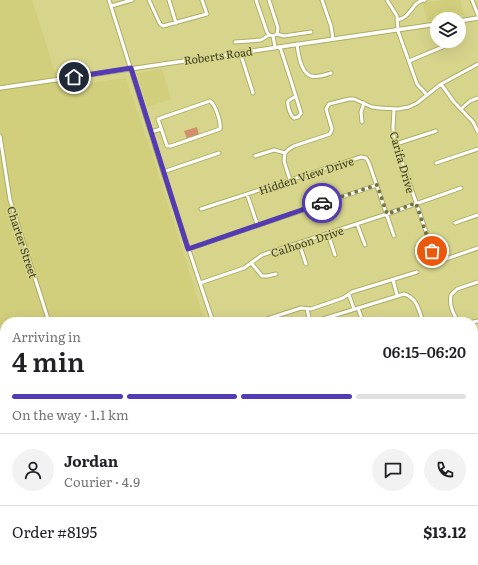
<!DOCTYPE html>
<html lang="en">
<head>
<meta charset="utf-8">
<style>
	body { margin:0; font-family:Literata,serif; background:#f2f2f2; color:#202124; height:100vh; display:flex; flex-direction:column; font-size:15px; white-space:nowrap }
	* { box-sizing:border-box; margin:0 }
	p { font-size:13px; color:#757577 }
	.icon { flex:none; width:22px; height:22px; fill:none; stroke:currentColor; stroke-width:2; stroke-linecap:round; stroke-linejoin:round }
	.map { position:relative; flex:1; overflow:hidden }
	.drawer { position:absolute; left:0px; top:317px; width:478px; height:248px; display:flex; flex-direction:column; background:#fff; border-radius:16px 16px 0 0; box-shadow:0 4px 16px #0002 }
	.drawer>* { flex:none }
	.controls { position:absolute; left:430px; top:12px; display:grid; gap:8px }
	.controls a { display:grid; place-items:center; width:36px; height:36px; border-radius:50%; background:#fff; box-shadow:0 4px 16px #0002; font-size:20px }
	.pin { position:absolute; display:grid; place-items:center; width:34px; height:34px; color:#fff; margin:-17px; border:2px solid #fff; border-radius:50%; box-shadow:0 1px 4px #0007 }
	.courier { position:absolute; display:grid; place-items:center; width:40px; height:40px; margin:-20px; border:3px solid #543bb3; border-radius:50%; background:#fff; color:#222; box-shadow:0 1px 5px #0007 }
	.summary em { font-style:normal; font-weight:600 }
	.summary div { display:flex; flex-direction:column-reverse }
	.summary { display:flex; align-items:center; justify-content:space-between; height:68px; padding:0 12px }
	h1 { font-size:26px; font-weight:600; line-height:30px }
	.bar { display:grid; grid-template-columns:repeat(4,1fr); gap:6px 4px; align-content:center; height:48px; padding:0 12px }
	.bar i { height:5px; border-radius:3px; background:#e0e0e0 }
	.bar .active { background:#543bb3 }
	.bar p { grid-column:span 4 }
	.line { display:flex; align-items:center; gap:10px; padding:0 12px; border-top:1px solid #e0e0e0 }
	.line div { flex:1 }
	.round { display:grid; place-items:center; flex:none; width:42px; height:42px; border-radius:21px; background:#f2f2f2 }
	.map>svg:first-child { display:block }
</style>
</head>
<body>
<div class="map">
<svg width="478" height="565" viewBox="0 0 478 565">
	<rect width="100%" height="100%" fill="#d7d58c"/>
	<path fill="#d1ce7c" d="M0,0H32L60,87L126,78L153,157L205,322H5V560H284L286,565H0Z
		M443,0H460L464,15L428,21L422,3Z
		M162,69L171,99L147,107L137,74L138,73Z"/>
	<path fill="#d48f6e" d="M197,127L199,135L187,139L184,131Z"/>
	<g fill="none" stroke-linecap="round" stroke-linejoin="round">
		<defs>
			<path id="minor" d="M109,0L163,172L213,322
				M149,0L160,24L163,26L207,14L202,0
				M169,0L176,23
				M256,0L267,32L269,35L273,36
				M269,0L278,28L277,34L273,36L275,47
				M322,0L331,26L333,39
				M387,0L397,16L398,31L417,84L427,95
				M472,0L478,15
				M111,6L132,0
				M397,20C413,17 410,2 425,0
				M277,34L284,36L311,32
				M235,42L261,40L269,35
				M297,44C298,53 301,73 311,76C317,78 325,75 331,73
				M280,47C287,68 294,90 301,113L298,117L294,118C290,115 287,105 288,101L296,96
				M240,52L253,93
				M409,61L452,43
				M441,84L454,102L473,122L478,132
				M210,101C216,105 221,123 220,129L171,146H167L158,119Z
				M394,109L393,128L394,138L434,255L441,259H446L478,248
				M461,109L470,101L478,98
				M362,122L361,112L364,103
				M151,132L161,129
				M0,136L10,200L49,322
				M396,144L436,131
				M285,153L289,149L294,146L330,134L332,129L326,109L329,104L349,99H354L372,107L380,108L398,109L409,107L417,103L441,84L478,64
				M285,153L284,161L290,180
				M255,156L274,150L285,153
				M436,163L478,149
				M163,172L219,153
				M247,194L257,224
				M201,209L361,157L366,158L369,163L394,236
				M455,223L478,215
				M357,224L365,245
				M328,234L335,255
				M299,243L306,264
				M189,249L377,185
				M252,264L262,276H267L276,274
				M393,280L397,295
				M200,283L244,268L262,255L387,214L461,188
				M349,295L354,309
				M358,308L363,322
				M307,309L310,322
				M264,322L267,319L301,308L311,309L343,298L352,292L417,272
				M313,322L404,294C417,298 419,310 423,322
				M461,322C453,318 449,303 451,295L457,289L478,282
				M473,322L478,321
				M473,356L478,355
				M473,364L478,390
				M473,473L478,485
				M0,497L5,513
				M473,515L478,513
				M473,539L478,537
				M289,560L290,565
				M319,565L335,560
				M384,565L383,562L385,560"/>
			<path id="major" d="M459,21L478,18
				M0,88L437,24"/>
		</defs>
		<use href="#minor" stroke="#afac64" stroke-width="5"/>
		<use href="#major" stroke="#afac64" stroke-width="5.5"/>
		<use href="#minor" stroke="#fff" stroke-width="3"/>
		<use href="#major" stroke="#fff" stroke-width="3.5"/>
	</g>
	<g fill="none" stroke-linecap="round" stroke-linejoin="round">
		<path stroke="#747244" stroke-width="4" stroke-dasharray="0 7.2" d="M322,203L377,185L387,214L416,203L432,251"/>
		<path stroke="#543bb3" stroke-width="5" d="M74,77L131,68L188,249L322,203"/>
	</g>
	<g text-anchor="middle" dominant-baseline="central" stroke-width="3" stroke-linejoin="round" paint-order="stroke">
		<g font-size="11" fill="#3e3d1e" stroke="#d7d58c">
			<text transform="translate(218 55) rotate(-8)">Roberts Road</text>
			<text transform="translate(403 162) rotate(74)">Carifa Drive</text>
			<text transform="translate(306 175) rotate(-18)">Hidden View Drive</text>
			<text transform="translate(307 241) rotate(-18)">Calhoon Drive</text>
			<text transform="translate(23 242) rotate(72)">Charter Street</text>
		</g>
	</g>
</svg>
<div class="controls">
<a><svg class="icon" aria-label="layers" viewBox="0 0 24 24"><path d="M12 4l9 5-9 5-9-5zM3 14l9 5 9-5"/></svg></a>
</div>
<div class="pin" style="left:432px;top:251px;background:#ea580c"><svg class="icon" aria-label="bag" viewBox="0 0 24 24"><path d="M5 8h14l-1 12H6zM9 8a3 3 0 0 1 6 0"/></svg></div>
<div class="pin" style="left:74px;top:77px;background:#1f2937"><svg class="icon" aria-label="home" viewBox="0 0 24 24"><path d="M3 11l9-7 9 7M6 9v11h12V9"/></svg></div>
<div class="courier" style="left:322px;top:203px"><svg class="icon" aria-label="car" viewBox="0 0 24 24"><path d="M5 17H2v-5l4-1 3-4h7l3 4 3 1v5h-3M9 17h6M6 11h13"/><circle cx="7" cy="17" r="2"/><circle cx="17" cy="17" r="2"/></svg></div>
<section class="drawer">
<div class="summary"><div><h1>4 min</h1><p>Arriving in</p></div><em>06:15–06:20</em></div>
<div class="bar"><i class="active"></i><i class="active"></i><i class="active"></i><i></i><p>On the way · 1.1 km</p></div>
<div class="line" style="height:72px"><a class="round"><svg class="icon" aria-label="person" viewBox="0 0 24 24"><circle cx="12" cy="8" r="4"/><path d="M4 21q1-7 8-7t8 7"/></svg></a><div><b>Jordan</b><p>Courier · 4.9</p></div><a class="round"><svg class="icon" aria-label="chat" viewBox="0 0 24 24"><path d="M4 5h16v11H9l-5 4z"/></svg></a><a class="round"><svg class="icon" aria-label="phone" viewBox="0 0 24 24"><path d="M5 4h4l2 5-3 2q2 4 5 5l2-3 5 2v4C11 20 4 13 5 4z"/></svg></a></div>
<div class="line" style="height:52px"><div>Order #8195</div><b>$13.12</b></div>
</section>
</div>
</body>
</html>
